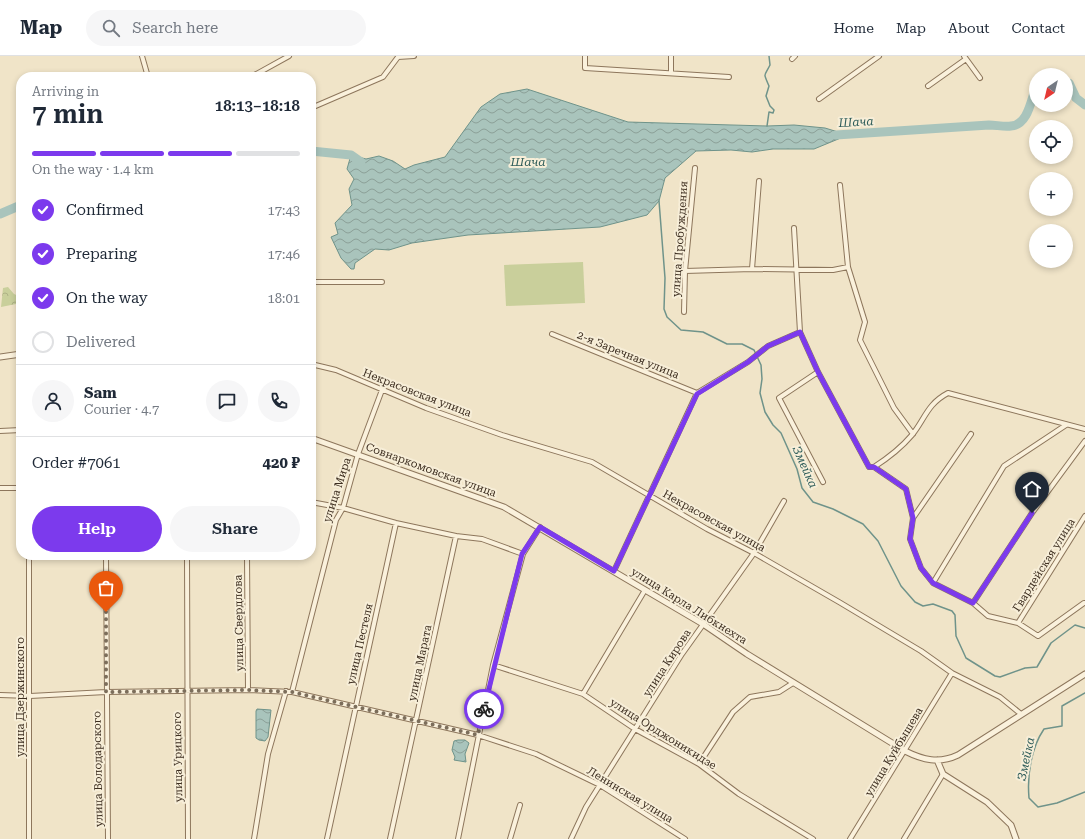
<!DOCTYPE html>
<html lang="en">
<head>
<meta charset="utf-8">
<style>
	body { margin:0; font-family:"Roboto Serif",serif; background:#f6f6f7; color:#1f2937; height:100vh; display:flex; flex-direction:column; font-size:15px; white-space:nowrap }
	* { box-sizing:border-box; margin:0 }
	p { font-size:13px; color:#747a83 }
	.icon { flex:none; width:22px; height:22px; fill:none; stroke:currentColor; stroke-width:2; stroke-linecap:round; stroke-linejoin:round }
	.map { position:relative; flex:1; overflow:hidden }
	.details { position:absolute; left:16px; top:16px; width:300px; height:488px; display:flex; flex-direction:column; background:#fff; border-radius:16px; box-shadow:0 2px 6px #0003 }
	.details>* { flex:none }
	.needle { width:26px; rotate:215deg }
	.controls { position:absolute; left:1029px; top:12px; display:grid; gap:8px }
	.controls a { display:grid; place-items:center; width:44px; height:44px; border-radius:50%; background:#fff; box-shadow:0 2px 6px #0003; font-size:20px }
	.pin { position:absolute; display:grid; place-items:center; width:34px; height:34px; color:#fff; margin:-41px -17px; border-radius:50% 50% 50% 0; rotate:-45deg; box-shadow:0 0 4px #0007 }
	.pin .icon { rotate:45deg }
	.courier { position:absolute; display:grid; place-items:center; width:40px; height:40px; margin:-20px; border:3px solid #7c3aed; border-radius:50%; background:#fff; color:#222; box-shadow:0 1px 5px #0007 }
	.summary em { font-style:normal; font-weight:600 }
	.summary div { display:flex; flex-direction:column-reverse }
	.summary { display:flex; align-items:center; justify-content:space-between; height:68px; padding:0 16px }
	h1 { font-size:26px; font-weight:600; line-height:30px }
	.bar { display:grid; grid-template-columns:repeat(4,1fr); gap:6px 4px; align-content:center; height:48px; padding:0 16px }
	.bar i { height:5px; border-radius:3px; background:#e0e1e3 }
	.bar .selected { background:#7c3aed }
	.bar p { grid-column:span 4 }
	.line { display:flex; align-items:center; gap:10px; padding:0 16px; border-top:1px solid #e0e1e3 }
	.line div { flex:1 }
	.round { display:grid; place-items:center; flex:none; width:42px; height:42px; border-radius:21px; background:#f6f6f7 }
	ol { padding:0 16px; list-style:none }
	li { display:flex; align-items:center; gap:12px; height:44px }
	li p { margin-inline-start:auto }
	li .icon { padding:4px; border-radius:50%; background:#7c3aed; color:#fff; stroke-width:4 }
	li:last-child { color:#747a83 }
	li i { width:22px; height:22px; border:2px solid #e0e1e3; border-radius:50% }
	.cta { display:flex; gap:8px; margin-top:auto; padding:8px 16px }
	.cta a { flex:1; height:46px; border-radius:24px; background:#7c3aed; color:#fff; font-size:16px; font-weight:600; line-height:46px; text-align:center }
	.cta a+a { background:#f6f6f7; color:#1f2937 }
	header { display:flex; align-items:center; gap:24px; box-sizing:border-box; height:56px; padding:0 20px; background:#fff; border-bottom:1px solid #e0e1e3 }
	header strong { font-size:19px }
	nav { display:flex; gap:22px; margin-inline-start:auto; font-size:14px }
	.search { width:280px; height:36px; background:#f6f6f7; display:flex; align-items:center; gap:10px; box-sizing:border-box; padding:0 14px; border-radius:22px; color:#747a83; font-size:15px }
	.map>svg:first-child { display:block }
</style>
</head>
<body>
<header>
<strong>Map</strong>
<div class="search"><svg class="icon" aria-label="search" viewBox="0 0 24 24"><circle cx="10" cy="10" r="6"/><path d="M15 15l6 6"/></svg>Search here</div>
<nav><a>Home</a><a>Map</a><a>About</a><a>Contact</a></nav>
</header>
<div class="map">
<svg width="1085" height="783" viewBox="0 0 1085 783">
	<defs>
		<pattern id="park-crowns" width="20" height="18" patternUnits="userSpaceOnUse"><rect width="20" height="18" fill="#c9cf9b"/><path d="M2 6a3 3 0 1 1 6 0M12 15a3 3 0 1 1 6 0" fill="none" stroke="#aeb285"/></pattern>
		<pattern id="water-waves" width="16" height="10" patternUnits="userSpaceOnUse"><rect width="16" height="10" fill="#a9c4bc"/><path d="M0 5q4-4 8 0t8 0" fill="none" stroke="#8ba098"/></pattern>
	</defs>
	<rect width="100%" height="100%" fill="#f0e4c8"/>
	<path fill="url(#park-crowns)" d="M8,231L14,238L21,241V247L1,251L3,232Z"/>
	<path fill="#c9cf9b" d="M583,206L585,247L506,250L504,209Z"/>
	<path fill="url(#water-waves)" stroke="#6f938a" d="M527,33L628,66L767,70L794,69L825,72L848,79L814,93H773L752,96L731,94L696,95L665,122L659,145L647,159L600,171L468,179L412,187L389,194L375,193L355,207L354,213H351L341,202L331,181L338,178L335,167L352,149L349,133L354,123L347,113L351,99L366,103L379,100L393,105L405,113L414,109L445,101L481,51L500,38Z
		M257,653L271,654L268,681L265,685L259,684L256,682V655Z
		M458,684H465L469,687L465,698L466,706L454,704L455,701L452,694L454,685Z"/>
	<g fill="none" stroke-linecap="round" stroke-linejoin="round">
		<path stroke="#6f938a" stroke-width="1.5" d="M767,70L769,56L773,57L774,54L770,50L766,40L769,30C763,16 764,21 770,9L769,0
			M659,145L665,222L664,253L667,261L681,274L703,276L727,288H742L754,294L761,309L762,323L760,337L765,356L773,369L781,377L797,413L802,432L813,446L833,453L863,468L878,485L901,530L915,546L923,550L933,548L952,555L955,559L956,580L966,602L995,620L1000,621L1025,612L1037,611L1051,587L1075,569L1085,572
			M1085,637L1062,650V670L1044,673C1031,692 1027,719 1029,742L1038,751L1057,747L1085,736"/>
		<path stroke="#a9c4bc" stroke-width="9" d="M1066,27H1069L1076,42L1085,49
			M836,79L989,69C996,69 1004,71 1011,70C1028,69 1031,44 1036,31
			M311,95L351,99L361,106
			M0,158L21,149"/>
		<defs>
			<path id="minor" d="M142,0L148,21
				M585,0V12L729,21
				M964,0L980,22
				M792,3L795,0
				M671,17V0
				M251,21L289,0
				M928,30L966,3
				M819,43L879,0
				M311,52L383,21L398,1L414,0
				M840,129L848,211L865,266L860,284L894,352L913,378
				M794,172L800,276L818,316L869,411H874L906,433L913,462L910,483L921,512L933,527L973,547L988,560L1018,567L1038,580L1084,547H1085
				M752,213L759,125
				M685,215L752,213L833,214L848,211
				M311,226H382
				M684,256L685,215L695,112
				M552,278L697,337
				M311,308L336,314L426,352L502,379L592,406L707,473L754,497L839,546L921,595L952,617L1000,641L1021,658
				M818,316L779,342L823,426
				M0,375L21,374
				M874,411C888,402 901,392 912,379C925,363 927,348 948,337L1085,373
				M0,432H21
				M311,446L343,452L396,467L456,480L482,483L523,498L540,471
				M913,462L971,378
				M29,499V783
				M106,499L108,783
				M187,499L188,783
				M247,499L248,634
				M614,515L697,337L748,306L768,290L800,276
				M933,527L1004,410L1066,369
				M973,547L1032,457L1085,385
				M1018,567L1085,460
				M493,609L583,638L635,673L699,708L739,738L813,783
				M292,636L336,464L343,452L358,398L382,334
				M583,638L645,534
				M0,639L30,640L106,636L248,634L292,636L478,679L536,698L600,729L685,783
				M699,708L733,656L750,641L779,636L793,627
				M254,783L268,698L286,635
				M327,783L396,467
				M390,783L456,480
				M458,783L493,609L523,498
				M510,783L520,749
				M571,783L586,751L635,673L682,598L754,497L784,445
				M850,783L952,617
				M904,783L943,718"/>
			<path id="tertiary" d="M0,301L21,298
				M311,382L504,451L703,568L747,598L905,695C923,704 939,708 958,699L1085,618
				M937,704L943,718L987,746L1011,769L1016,783"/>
		</defs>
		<use href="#minor" stroke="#8d765c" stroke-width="6"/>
		<use href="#tertiary" stroke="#8d765c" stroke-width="7"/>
		<use href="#minor" stroke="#faf1dc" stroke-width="4"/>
		<use href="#tertiary" stroke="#faf1dc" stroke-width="5"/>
	</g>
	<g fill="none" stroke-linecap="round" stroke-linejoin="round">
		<path stroke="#7c6e5b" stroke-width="4" stroke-dasharray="0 7.2" d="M106,556V636L248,634L292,636L478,679L484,653"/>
		<path stroke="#7c3aed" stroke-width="5" d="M484,653L522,498L540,471L614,515L697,338L748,306L768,290L800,276L818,316L869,411H874L906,433L913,462L910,483L921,512L933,527L973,547L1032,457"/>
	</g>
	<g text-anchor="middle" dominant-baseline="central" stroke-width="4" stroke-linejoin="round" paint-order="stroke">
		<g font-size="11" fill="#3d2e20" stroke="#f7eed8">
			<text transform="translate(680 183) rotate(-86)">улица Пробуждения</text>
			<text transform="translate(628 299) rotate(22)">2-я Заречная улица</text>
			<text transform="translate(417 337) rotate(21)">Некрасовская улица</text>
			<text transform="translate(431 414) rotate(20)">Совнаркомовская улица</text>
			<text transform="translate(337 434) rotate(-72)">улица Мира</text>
			<text transform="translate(714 465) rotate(29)">Некрасовская улица</text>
			<text transform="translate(1044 509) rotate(-58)">Гвардейская улица</text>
			<text transform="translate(689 550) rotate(32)">улица Карла Либкнехта</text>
			<text transform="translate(239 567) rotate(-91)">улица Свердлова</text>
			<text transform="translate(360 588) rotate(-77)">улица Пестеля</text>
			<text transform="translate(420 607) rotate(-78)">улица Марата</text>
			<text transform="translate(667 607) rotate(-57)">улица Кирова</text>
			<text transform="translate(20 641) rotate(-90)">улица Дзержинского</text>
			<text transform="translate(663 678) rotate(32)">улица Орджоникидзе</text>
			<text transform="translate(894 696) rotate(-59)">улица Куйбышева</text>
			<text transform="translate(178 701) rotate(-91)">улица Урицкого</text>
			<text transform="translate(98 713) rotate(-91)">улица Володарского</text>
			<text transform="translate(630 739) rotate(31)">Ленинская улица</text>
		</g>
		<g font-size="12" font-style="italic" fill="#2f5d5a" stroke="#f7eed8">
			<text transform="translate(856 66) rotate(-3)">Шача</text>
			<text x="528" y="106">Шача</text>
			<text transform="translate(805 411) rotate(66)">Змейка</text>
			<text transform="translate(1026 703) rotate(-78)">Змейка</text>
		</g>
	</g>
</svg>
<div class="controls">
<a><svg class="needle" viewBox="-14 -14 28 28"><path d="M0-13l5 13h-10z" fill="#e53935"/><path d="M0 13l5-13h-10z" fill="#747a83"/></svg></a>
<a><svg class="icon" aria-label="locate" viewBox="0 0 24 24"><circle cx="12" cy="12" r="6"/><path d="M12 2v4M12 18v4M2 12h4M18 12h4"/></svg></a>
<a>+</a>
<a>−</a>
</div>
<div class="pin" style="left:106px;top:556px;background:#ea580c"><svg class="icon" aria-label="bag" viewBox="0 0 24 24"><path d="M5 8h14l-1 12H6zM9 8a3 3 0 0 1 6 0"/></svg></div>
<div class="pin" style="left:1032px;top:457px;background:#1f2937"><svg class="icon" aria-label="home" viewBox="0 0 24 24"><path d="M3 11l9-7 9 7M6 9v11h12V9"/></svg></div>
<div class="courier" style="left:484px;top:653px"><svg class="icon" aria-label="bike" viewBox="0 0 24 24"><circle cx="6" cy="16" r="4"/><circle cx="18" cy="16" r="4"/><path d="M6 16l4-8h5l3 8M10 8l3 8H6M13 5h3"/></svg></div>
<section class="details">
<div class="summary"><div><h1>7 min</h1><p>Arriving in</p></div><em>18:13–18:18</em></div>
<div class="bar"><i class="selected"></i><i class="selected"></i><i class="selected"></i><i></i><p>On the way · 1.4 km</p></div>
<ol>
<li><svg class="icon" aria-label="check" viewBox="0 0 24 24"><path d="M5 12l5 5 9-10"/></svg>Confirmed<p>17:43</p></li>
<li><svg class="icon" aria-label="check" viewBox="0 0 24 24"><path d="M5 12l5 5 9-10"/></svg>Preparing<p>17:46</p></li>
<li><svg class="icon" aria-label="check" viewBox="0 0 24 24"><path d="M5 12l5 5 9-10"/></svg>On the way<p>18:01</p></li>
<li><i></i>Delivered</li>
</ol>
<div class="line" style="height:72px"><a class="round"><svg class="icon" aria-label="person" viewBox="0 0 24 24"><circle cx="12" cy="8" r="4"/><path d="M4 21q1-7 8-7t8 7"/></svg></a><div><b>Sam</b><p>Courier · 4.7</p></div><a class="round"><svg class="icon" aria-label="chat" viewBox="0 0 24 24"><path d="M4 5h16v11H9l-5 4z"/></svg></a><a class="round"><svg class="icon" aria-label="phone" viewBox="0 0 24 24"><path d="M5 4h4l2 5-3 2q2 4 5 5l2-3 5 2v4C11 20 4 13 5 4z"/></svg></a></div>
<div class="line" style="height:52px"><div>Order #7061</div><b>420 ₽</b></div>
<div class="cta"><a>Help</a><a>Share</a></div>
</section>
</div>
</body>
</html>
